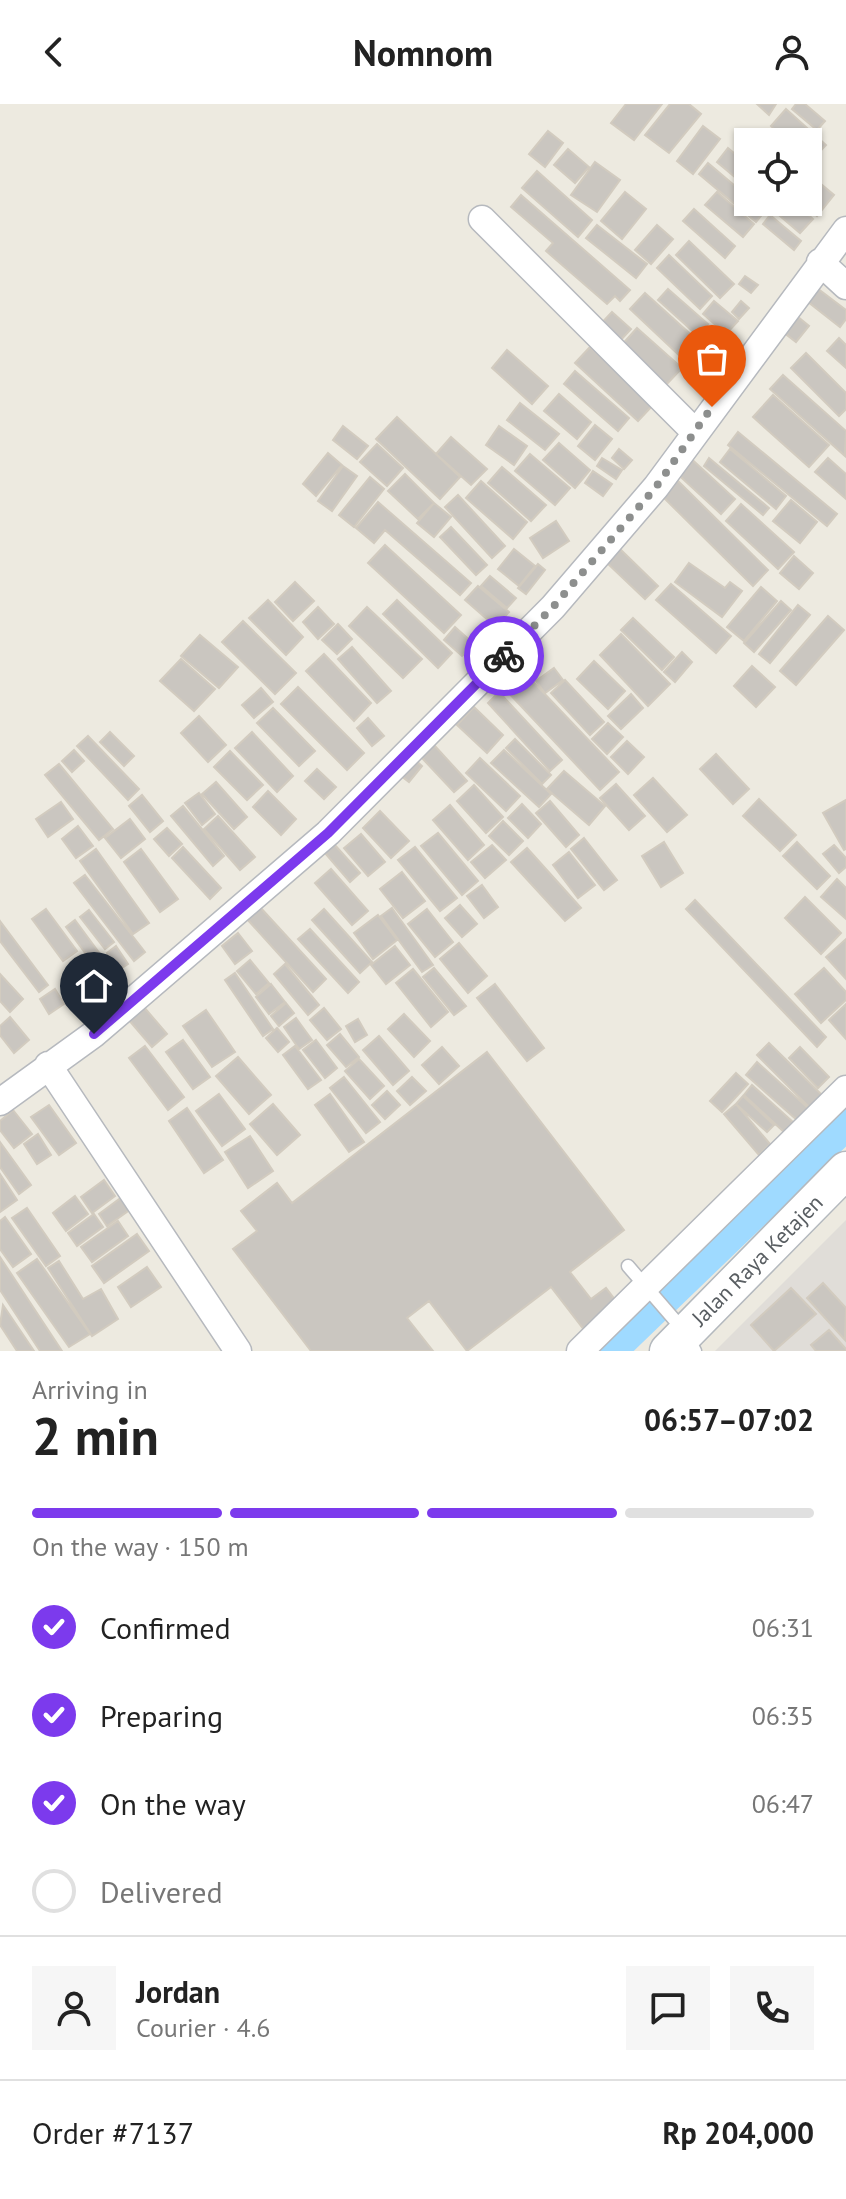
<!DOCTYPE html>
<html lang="en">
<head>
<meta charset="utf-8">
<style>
	body { margin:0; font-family:"PT Sans",sans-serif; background:#f6f6f6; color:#222; height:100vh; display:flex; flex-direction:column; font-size:30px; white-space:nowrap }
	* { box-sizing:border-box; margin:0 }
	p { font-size:26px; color:#767676 }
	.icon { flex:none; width:44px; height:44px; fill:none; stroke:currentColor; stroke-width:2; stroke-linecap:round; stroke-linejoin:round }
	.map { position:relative; height:1247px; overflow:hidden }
	.sheet { display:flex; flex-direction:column; background:#fff; flex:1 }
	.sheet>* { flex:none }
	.tools { position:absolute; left:734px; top:24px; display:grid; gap:16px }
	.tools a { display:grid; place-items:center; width:88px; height:88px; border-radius:0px; background:#fff; box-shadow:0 2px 6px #0004; font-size:40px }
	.pin { position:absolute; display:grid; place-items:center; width:68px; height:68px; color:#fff; margin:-82px -34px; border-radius:50% 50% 50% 0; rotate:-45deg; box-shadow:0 0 8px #0007 }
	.pin .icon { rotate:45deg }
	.courier { position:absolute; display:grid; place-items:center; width:80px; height:80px; margin:-40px; border:6px solid #7c3aed; border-radius:50%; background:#fff; color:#222; box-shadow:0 2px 10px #0007 }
	.overview em { font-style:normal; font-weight:700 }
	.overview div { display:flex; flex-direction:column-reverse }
	.overview { display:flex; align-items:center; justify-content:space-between; height:136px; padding:0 32px }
	h1 { font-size:52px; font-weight:700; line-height:60px }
	.bar { display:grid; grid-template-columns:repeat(4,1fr); gap:12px 8px; align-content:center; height:96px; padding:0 32px }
	.bar i { height:10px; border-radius:6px; background:#e0e0e0 }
	.bar .current { background:#7c3aed }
	.bar p { grid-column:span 4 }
	.line { display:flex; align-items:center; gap:20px; padding:0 32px; border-top:2px solid #e0e0e0 }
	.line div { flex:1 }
	.round { display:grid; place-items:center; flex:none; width:84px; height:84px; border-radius:0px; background:#f6f6f6 }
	ol { padding:0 32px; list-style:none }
	li { display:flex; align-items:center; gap:24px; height:88px }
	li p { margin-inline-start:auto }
	li .icon { padding:8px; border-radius:50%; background:#7c3aed; color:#fff; stroke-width:4 }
	li:last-child { color:#767676 }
	li i { width:44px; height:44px; border:4px solid #e0e0e0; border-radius:50% }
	header { display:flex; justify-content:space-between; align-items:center; height:104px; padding:0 32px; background:#fff; font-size:36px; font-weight:700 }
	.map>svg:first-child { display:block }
</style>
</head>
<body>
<header><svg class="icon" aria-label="back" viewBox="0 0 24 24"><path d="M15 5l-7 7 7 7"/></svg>Nomnom<svg class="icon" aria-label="person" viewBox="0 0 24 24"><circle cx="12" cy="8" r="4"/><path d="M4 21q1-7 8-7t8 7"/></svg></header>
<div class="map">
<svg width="846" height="1247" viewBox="0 0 846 1247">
	<rect width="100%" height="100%" fill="#edeae0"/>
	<path fill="#e0ddd8" d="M846,1116V1247H715Z"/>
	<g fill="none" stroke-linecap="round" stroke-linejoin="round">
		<path stroke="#9fdaff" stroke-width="44" d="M602,1247L846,1012"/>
	</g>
	<path fill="#cac6c0" stroke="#d2cbbf" stroke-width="2" d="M626,0H662L634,36L611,19Z
		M670,0H689L701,10L669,49L645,31Z
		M757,0H776L769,11Z
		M796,0H805L825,17L817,26L792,5Z
		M786,5L826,41L810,58L808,38H788L771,22Z
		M703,22L720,35L693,70L677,57Z
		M765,26L780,38H756Z
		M548,27L563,39L545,63L529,50Z
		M728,44L748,61V84L717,58Z
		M568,45L589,63L575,79L554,61Z
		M595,58L620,76L597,108L571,91Z
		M708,59L748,93V98H754L765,107L756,118L699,70Z
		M537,67L592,116L578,133L522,84Z
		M815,75L834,91L817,112L800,98H808V83Z
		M625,88L646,105L622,135L601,117Z
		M717,88L754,120L743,133L705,101Z
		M521,91L630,186L620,197L615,192L607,200L546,147L553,139L511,103Z
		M782,98H794L813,115L800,129L774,107Z
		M694,105L735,142L725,154L683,117Z
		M770,111L801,137L794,146L763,120Z
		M597,121L647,160L636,174L586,134Z
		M657,121L673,135L651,160L635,146Z
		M689,137L734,180L720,194L676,151Z
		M669,151L712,192L700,205L657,164Z
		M745,172L758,181L751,189L739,180Z
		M813,181L846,206V215L840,223L803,194Z
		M668,185L708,220L698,232L658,196Z
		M645,189L697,236L681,253L630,205Z
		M714,197L738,217L726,230L703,210Z
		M741,197L749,204L739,215L732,208Z
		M612,208L631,225L616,241L597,224Z
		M792,208L809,222L796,238L778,224Z
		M637,224L682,264L663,284L619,244Z
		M839,234L846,241V264L827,247Z
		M590,243L653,301L638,317L575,259Z
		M693,245L706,255L697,267L684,257Z
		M507,246L548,282L532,300L492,264Z
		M806,249L846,289V305L839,312L791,264Z
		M575,267L629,314L618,327L564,280Z
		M783,271L846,327L845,352L770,285Z
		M559,290L591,318L577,335L544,307Z
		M773,291L829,341L809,363L753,313Z
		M520,299L559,330L545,346L507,316Z
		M397,313L460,373L440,395L376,335Z
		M595,321L612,335L595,356L578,342Z
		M343,322L368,342L357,355L333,336Z
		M499,322L527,342L514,361L486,341Z
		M738,328L837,410L827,422L728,341Z
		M451,333L487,365L471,381L436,350Z
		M559,339L590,366L575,384L543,356Z
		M377,340L403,364L387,382L360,358Z
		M619,345L632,356L624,365L612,354Z
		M730,345L786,392L776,405L720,358Z
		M328,349L342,361L316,392L303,380Z
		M530,350L570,384L555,401L515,367Z
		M686,350L735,395L721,410L672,365Z
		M602,354L622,366L616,375L597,362Z
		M709,354L769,404L763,411L704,362Z
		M828,354L846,370V395L815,368Z
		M343,362L357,372L332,407L318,397Z
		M502,363L546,401L531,417L488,379Z
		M593,367L612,380L603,392L585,379Z
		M405,370L434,399L418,415L388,387Z
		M370,373L384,385L354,423L339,411Z
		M677,376L768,466L753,482L662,392Z
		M481,377L527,418L513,435L466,394Z
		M458,391L505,442L492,454L445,403Z
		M791,396L817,418L800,439L773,417Z
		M378,398L471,479L460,491L385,426L374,439L356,424Z
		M434,399L451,413L434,433L417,419Z
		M741,400L794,448L778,465L726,417Z
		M556,417L569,437L543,454L530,434Z
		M451,423L487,461L476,471L440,433Z
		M385,441L461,511L444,529L368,459Z
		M514,445L535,462L519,482L498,465Z
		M620,445L658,482L645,495L607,459Z
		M794,452L813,469L799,485L780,469Z
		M689,459L725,484L730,478L742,487L722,513L675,478Z
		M538,460L545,466L526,490L518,484Z
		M490,472L516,494L507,504L481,482Z
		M295,478L314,497L293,517L275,498Z
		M671,480L731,532L716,549L656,496Z
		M478,482L509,508L496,523L465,496Z
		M761,483L777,497L744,537L727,523Z
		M268,496L303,533L286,551L249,514Z
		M397,496L452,549L438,564L383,510Z
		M781,497L791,506L754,548L744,539Z
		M798,501L810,511L770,559L759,550Z
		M318,503L334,520L318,535L303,518Z
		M367,503L422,555L403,574L349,522Z
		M828,512L844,526L796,581L780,567Z
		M633,514L674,553L662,566L621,526Z
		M243,517L296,569L275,590L222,538Z
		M338,520L352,535L337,550L322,536Z
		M455,523L474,540L462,552L444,536Z
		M621,530L670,580L648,602L600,551Z
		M200,531L238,563L219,584L181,552Z
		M352,543L391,587L377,599L338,555Z
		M682,548L692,558L675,578L664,568Z
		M324,550L371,599L354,617L306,567Z
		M181,555L215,585L194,607L160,577Z
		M594,557L625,587L608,605L577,575Z
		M752,562L775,583L756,603L734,582Z
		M554,564L563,576L545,589L536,577Z
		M521,565L619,668L600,686L503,583Z
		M565,576L604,618L590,631L551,589Z
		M298,583L364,649L347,666L281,600Z
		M261,584L273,598L254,614L242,601Z
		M499,588L562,656L550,667L488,599Z
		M631,590L643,604L621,625L608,612Z
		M474,603L503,631L487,649L457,621Z
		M273,604L315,647L299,662L257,619Z
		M199,612L226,641L208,658L181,629Z
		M368,614L384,632L372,642L357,624Z
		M608,619L623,633L607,650L592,635Z
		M110,628L134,652L124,662L100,638Z
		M252,628L293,672L277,688L235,644Z
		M88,632L139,685L128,696L77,642Z
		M515,635L551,671L542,680L506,644Z
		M627,637L644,653L628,670L611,653Z
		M434,641L467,677L454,688L421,653Z
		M74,646L84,657L72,668L62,657Z
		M504,646L551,690L539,703L491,659Z
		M230,647L263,681L247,696L214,663Z
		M716,650L749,685L733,700L700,665Z
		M413,654L422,662L409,678L400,671Z
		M480,654L520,692L506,707L466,669Z
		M59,660L113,725L99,736L45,671Z
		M317,665L336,683L324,695L305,677Z
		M564,667L605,702L589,721L547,685Z
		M653,674L687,711L667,728L634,691Z
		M216,678L247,713L234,725L202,690Z
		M616,680L645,712L629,726L600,694Z
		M474,681L503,713L486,729L457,697Z
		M268,687L296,715L281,731L253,703Z
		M199,689L215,710L202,721L185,699Z
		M142,691L163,717L150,728L129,702Z
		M759,695L796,731L780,747L743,712Z
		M846,696V745L844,746L823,709Z
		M550,697L579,731L566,743L536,709Z
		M61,698L73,715L48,733L36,715Z
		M522,700L541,720L528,734L508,714Z
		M450,701L484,741L468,756L433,716Z
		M183,702L224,752L213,762L171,712Z
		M380,707L409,737L391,754L363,724Z
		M218,712L255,753L240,766L204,725Z
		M130,715L145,735L121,754L105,734Z
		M503,717L523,737L509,751L489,732Z
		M78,722L93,742L76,754L62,735Z
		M167,724L182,740L169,752L154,735Z
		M438,729L478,777L462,791L421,742Z
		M361,730L385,758L368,772L344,744Z
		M584,734L617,776L604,786L571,745Z
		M664,738L683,769L661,783L642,752Z
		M797,738L830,772L817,785L783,752Z
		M334,740L360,769L350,778L324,748Z
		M492,741L506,756L485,774L471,758Z
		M834,741L846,754V763L839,769L823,750Z
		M183,743L221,784L210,795L172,754Z
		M415,743L457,794L440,807L398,756Z
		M527,744L581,804L565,817L511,758Z
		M96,745L149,819L133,830L80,757Z
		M141,745L178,795L160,808L124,758Z
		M569,748L595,781L578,794L553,761Z
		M331,765L368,807L352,821L315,779Z
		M402,768L425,797L403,814L380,785Z
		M85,771L145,848L134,857L74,779Z
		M837,775L846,784V815L821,793Z
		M482,781L498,803L484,814L467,792Z
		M805,793L841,829L821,850L785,814Z
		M695,796L826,933L817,943L686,805Z
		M460,801L477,820L462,833L445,814Z
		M259,802L326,875L313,888L246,814Z
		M392,804L433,861L422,868L381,812Z
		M46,805L77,847L63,857L32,815Z
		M324,805L372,858L360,869L312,816Z
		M427,805L453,838L435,853L408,820Z
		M89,806L114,838L105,845L80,813Z
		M378,811L397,836L373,855L354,829Z
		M75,816L106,858L97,865L66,823Z
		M0,817L48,881L39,888L0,837Z
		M310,825L359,878L348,889L298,835Z
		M238,829L252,847L235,860L222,842Z
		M846,835V875L826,853Z
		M459,839L487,872L468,889L440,855Z
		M116,842L128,860L119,866L107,849Z
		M395,842L410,861L386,880L371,861Z
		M250,856L269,879L256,890L237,867Z
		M285,860L319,901L308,911L274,870Z
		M89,861L115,900L98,912L72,873Z
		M434,864L466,902L454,911L423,873Z
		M824,864L846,888V896L821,919L795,890Z
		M413,865L448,908L431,923L396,879Z
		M235,869L273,925L263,932L225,876Z
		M0,870L23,895L10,908L0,897Z
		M271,880L285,898L269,910L256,893Z
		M495,880L544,944L527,957L477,894Z
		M55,885L64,900L49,910L40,895Z
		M286,899L294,909L279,922L271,912Z
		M846,900V935L829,916Z
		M143,902L167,930L152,943L128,915Z
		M324,904L341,925L327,936L310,916Z
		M206,906L235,948L212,963L183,922Z
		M404,910L430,937L414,953L388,925Z
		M10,913L29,936L14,949L0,931V922Z
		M296,914L312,936L299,945L284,923Z
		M358,915L367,931L355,938L346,922Z
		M277,924L289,938L278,948L266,934Z
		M340,930L359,953L346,963L327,941Z
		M379,932L409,967L393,981L363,946Z
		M183,936L210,973L193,985L166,948Z
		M316,936L337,964L325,974L303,946Z
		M769,939L827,996L814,1008L757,951Z
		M145,942L184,993L168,1006L129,954Z
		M295,942L321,976L308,985L283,951Z
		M442,943L459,962L439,980L422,961Z
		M800,943L829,973L818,984L789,954Z
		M487,948L624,1126L570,1168L591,1195L606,1184L619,1201L585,1227L551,1183L467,1247L429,1197L407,1214L433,1247H311L233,1145L257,1127L241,1107L277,1079L292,1099Z
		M238,953L271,991L249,1010L216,972Z
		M359,955L384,982L370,995L345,967Z
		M757,958L808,1004L797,1016L746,971Z
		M736,969L748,980L722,1008L710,997Z
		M344,973L380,1018L366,1029L330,984Z
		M412,973L426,987L410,1001L397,987Z
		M752,981L793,1018L784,1028L744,991Z
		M387,987L400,1001L385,1015L372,1001Z
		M219,990L245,1025L222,1042L196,1007Z
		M330,990L364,1038L349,1048L315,1001Z
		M743,992L774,1021L767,1028L736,1000Z
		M273,1000L300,1031L277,1051L250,1020Z
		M736,1000L770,1040L759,1051L724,1010Z
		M49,1001L76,1039L59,1051L31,1013Z
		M187,1004L223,1056L204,1069L169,1017Z
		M13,1006L32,1030L14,1044L0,1026V1017Z
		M38,1030L51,1051L37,1060L24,1040Z
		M250,1032L273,1067L248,1084L225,1048Z
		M0,1038L31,1081L19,1090L0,1063Z
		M0,1070L17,1096L0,1108Z
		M104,1076L115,1092L92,1109L81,1093Z
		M75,1092L88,1110L66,1127L53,1109Z
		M122,1093L131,1105L107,1122L99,1110Z
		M27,1104L60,1152L46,1162L12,1114Z
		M94,1110L103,1123L77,1142L68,1129Z
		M5,1113L31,1150L13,1163L0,1145V1117Z
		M118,1117L128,1132L92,1158L81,1143Z
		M137,1130L149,1147L104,1179L92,1162Z
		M0,1153L62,1247H40L0,1186Z
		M37,1155L90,1230L69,1243L17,1169Z
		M59,1157L83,1195L101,1185L118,1215L92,1232L48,1164Z
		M147,1163L161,1183L131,1203L118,1183Z
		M823,1179L846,1204L845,1236L807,1194Z
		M791,1184L816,1210L774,1247L751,1221Z
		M3,1201L34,1247H17L0,1221Z
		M829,1226L846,1245V1247H816L811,1241Z"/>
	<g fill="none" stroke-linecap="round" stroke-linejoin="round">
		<defs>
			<path id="lane" d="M628,1162L685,1228L695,1247"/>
			<path id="street" d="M482,115L694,327
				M820,158L846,182
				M48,961L238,1247
				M0,998L94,930L328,729L553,503L656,383L846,126
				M580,1247L846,985"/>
			<path id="secondary" d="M668,1247L846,1066"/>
		</defs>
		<use href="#lane" stroke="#b6b9be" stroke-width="15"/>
		<use href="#street" stroke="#b6b9be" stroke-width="29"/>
		<use href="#secondary" stroke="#b4b9be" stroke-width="39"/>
		<use href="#lane" stroke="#fff" stroke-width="12"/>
		<use href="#street" stroke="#fff" stroke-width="26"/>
		<use href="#secondary" stroke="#fff" stroke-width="36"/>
	</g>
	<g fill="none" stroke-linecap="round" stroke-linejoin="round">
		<path stroke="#8d8f8e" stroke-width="8" stroke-dasharray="0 14.4" d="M504,552L553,503L656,383L712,303"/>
		<path stroke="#7c3aed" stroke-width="10" d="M94,930L328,729L504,552"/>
	</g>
	<g text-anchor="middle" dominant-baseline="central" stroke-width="6" stroke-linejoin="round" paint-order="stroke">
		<g font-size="22" fill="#595e62" stroke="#fff">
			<text transform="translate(757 1156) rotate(-45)">Jalan Raya Ketajen</text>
		</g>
	</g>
</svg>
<div class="tools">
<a><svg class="icon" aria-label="locate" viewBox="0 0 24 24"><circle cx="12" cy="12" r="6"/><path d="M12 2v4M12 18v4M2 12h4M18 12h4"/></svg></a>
</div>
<div class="pin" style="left:712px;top:303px;background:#ea580c"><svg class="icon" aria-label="bag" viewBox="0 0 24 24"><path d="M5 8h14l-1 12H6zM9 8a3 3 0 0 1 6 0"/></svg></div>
<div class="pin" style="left:94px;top:930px;background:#1f2937"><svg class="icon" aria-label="home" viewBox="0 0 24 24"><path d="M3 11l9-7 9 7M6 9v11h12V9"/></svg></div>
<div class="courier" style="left:504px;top:552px"><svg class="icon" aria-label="bike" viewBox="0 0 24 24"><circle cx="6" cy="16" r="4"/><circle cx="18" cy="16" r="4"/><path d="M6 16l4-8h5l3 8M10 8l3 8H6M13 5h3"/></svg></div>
</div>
<section class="sheet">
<div class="overview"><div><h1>2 min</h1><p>Arriving in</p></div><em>06:57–07:02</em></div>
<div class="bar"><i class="current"></i><i class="current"></i><i class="current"></i><i></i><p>On the way · 150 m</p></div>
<ol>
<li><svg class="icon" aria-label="check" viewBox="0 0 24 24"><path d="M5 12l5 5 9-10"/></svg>Confirmed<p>06:31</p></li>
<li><svg class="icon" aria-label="check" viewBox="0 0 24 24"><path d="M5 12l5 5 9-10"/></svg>Preparing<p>06:35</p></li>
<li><svg class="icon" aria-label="check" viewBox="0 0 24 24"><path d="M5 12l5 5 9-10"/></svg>On the way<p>06:47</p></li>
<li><i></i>Delivered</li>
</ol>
<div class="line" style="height:144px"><a class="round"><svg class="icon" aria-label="person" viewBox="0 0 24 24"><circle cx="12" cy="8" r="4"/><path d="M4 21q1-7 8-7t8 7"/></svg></a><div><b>Jordan</b><p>Courier · 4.6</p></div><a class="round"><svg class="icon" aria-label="chat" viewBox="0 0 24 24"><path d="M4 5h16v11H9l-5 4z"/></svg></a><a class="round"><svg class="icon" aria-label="phone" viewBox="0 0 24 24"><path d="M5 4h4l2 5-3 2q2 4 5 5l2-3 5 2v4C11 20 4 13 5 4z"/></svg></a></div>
<div class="line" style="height:104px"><div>Order #7137</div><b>Rp 204,000</b></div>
</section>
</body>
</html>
